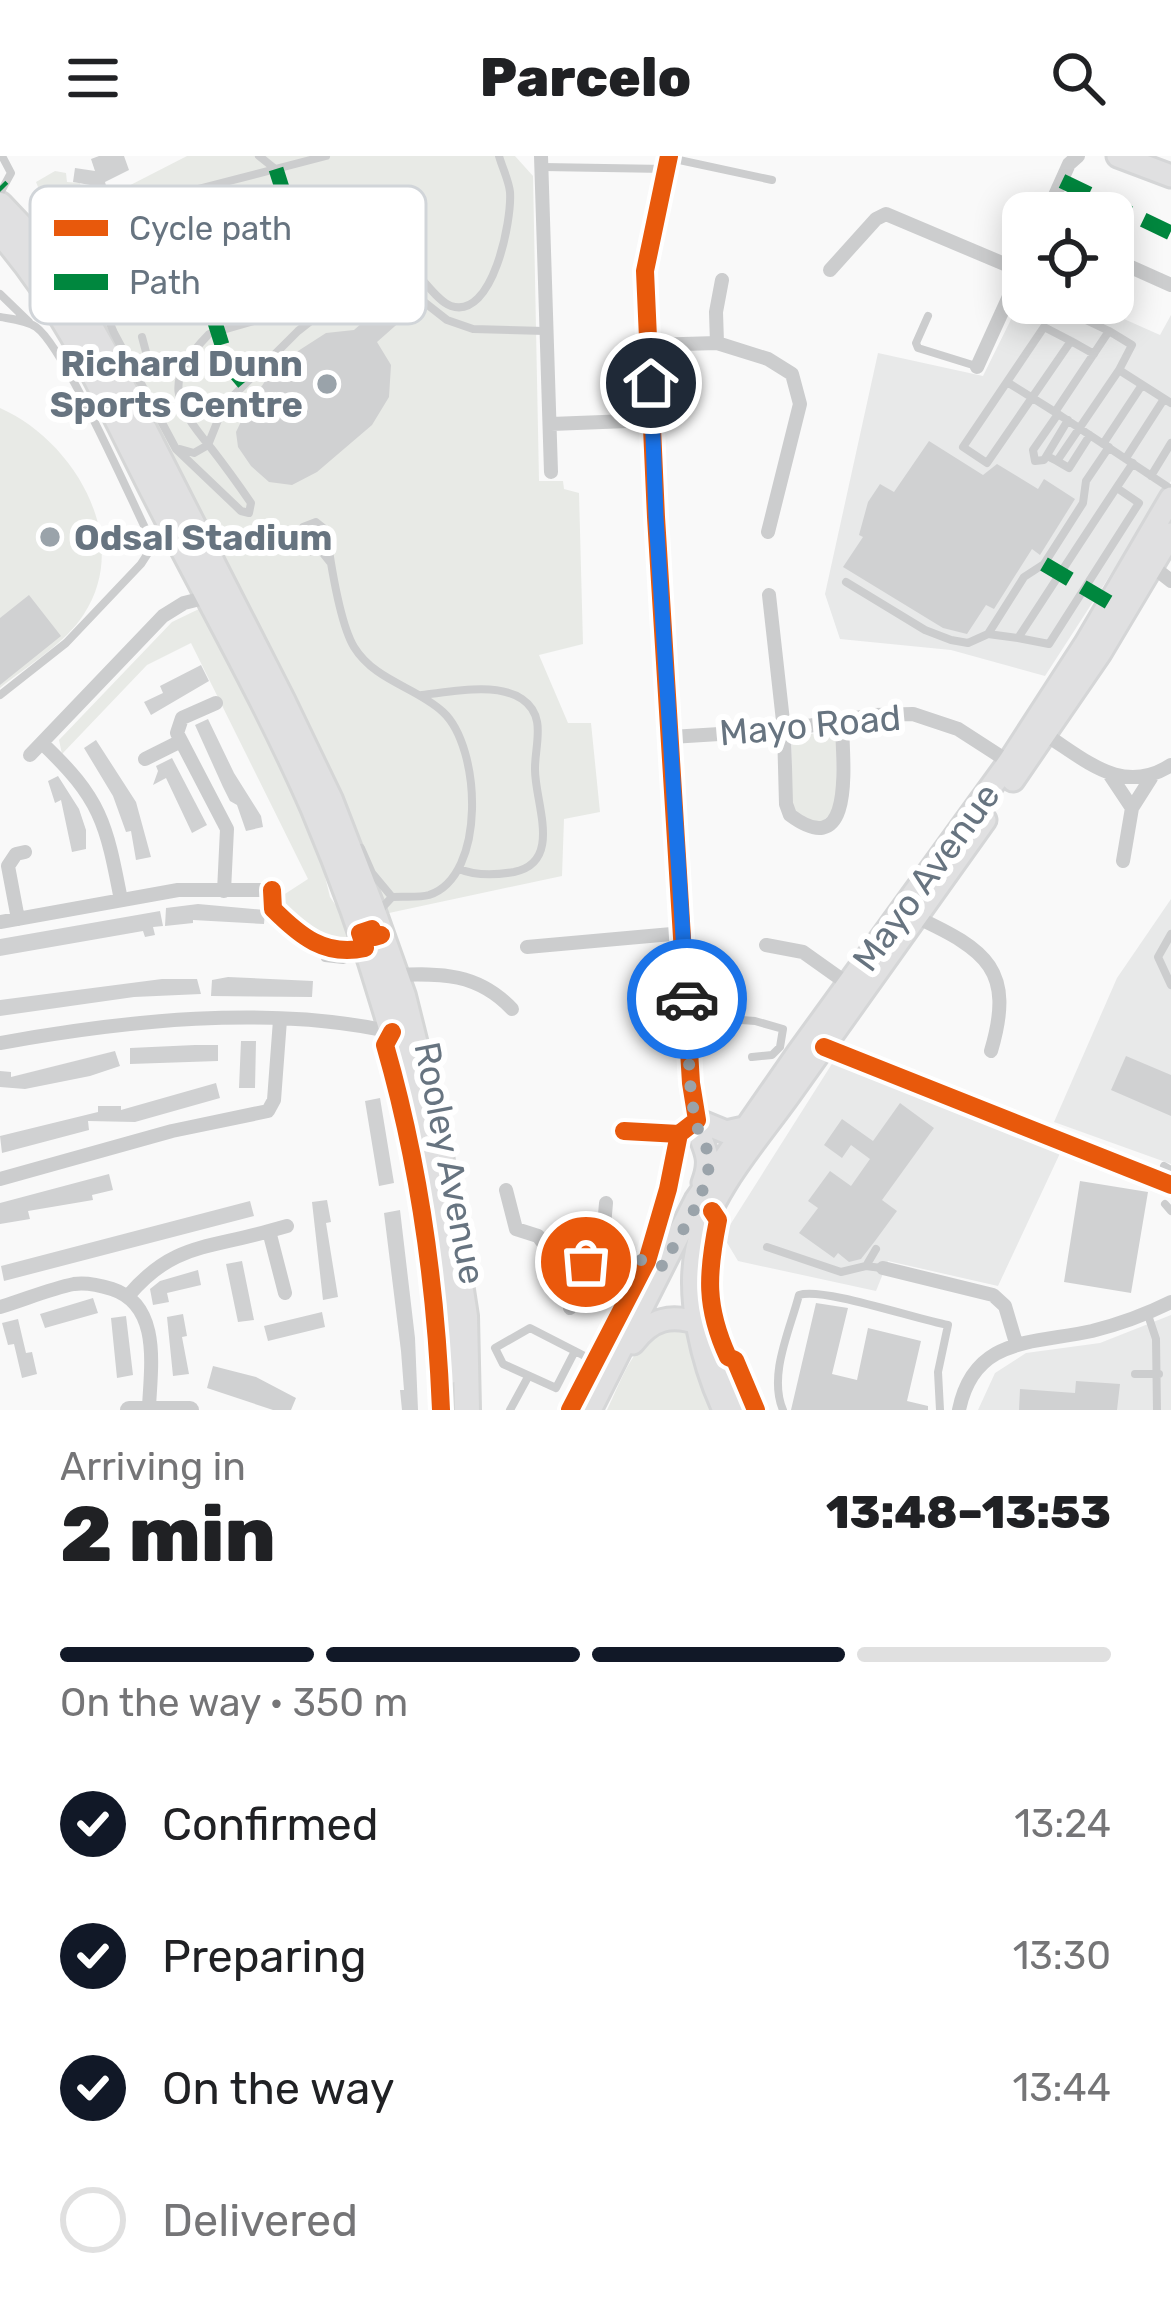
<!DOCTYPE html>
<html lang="en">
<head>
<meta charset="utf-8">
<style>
	body { margin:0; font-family:Rubik,sans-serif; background:#f6f6f6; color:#202124; height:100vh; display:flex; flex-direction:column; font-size:45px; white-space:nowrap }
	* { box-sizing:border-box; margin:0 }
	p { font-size:39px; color:#757577 }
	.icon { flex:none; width:66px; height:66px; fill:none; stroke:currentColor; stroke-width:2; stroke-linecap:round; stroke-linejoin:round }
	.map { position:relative; height:1254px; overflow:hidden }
	.side { display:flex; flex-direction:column; background:#fff; flex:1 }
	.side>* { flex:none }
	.buttons { position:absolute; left:1002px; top:36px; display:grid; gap:24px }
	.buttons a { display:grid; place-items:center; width:132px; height:132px; border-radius:24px; background:#fff; box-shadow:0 6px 30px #0003; font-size:60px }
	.pin { position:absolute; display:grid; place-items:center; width:102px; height:102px; color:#fff; margin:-51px; border:6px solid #fff; border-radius:50%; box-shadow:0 3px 12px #0007 }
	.courier { position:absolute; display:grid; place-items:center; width:120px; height:120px; margin:-60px; border:9px solid #1a73e8; border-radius:50%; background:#fff; color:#222; box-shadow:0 3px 15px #0007 }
	.overview em { font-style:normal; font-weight:800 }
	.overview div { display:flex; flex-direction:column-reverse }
	.overview { display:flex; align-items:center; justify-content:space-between; height:204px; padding:0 60px }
	h1 { font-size:78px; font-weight:800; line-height:90px }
	.bar { display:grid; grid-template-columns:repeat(4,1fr); gap:18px 12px; align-content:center; height:144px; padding:0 60px }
	.bar i { height:15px; border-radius:9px; background:#e0e0e0 }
	.bar .on { background:#111827 }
	.bar p { grid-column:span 4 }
	ol { padding:0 60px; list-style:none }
	li { display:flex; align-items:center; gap:36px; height:132px }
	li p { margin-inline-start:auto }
	li .icon { padding:12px; border-radius:50%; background:#111827; color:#fff; stroke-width:4 }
	li:last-child { color:#757577 }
	li i { width:66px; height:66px; border:6px solid #e0e0e0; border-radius:50% }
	header { display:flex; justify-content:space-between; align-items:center; height:156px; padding:0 60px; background:#fff; font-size:54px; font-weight:800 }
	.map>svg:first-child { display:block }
</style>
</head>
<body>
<header><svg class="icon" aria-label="menu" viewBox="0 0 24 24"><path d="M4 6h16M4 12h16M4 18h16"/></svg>Parcelo<svg class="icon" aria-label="search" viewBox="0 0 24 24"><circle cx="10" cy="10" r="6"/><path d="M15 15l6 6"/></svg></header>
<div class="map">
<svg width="1171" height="1254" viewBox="0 0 1171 1254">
	<rect width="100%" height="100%" fill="#f9f9f9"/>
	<path fill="#e8e9e9" d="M1023,139V147H1088L1160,179L1171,159V325L1045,520L951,494L840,483L825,438L878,197L983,220Z
		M1171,743V1008L1054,966L1117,822Z
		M835,903L1062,993L998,1130L888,1105L876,1135L738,1105L723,1080Z
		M1171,1159V1254H978L995,1217L1026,1197L1100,1187Z"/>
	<path fill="#e8eae6" d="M187,0H515L533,20L539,325H563L564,333L579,337L583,488L539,499L568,567H591L600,656L564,663L562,720L389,757L321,592L55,72L36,26L55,15L66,17L67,26L80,27L83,41L109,40Z
		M0,252C73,284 133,383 84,458C65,488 27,510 0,532Z
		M199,453L283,610L319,696L330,741L346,764L353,788C322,796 298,772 277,752L274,745L308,723L191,487L147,509L62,598L59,584L172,466Z
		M833,574L836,578L837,652L822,666L804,663L792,651V586L794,581Z
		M671,1169L692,1175L719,1254H607C624,1219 633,1185 671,1169Z"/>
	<path fill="#d0d1d2" d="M99,0H124L129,14L105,26L109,40L93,39L90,29L73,26L75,12L95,15L91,3Z
		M389,148L403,163L377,186L391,209L389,241L372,269L317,316L292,329L269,326L251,310L238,291L236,276L249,249L272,215L298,195L326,177L354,174L381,150Z
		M929,285L983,319L997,308L1038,333L1044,323L1075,343L1040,399L1032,393L994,453L986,449L967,478L943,472L843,411L863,381L859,379L868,346L880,328L894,336Z
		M29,439L61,480L0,529V462Z
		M201,509L209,525L151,559L144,546L163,537L160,530Z
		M208,563L234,617L261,660L263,671L246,675L237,649L230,645L223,631L195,569Z
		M96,584L136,646L151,701L136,704L131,675L126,676L113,640L84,592Z
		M172,602L207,669L192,677L166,622L153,629L158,615L156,610Z
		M58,620L79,653L86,674V693L72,696L61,644L55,647L48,625Z
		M198,748L265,754L264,768L193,764V767L165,770L166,752Z
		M160,755L163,770L153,771L155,779L145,781L143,775L0,800V783Z
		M228,821L313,825L312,841L211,840L212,824Z
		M162,823H197L201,838L134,841L0,860V844Z
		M241,885H256L255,932H239Z
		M195,889H218V905L130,908V892Z
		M115,895L120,910L90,920L25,933L0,931V915L11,916V921Z
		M1126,900L1171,919V960L1111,934Z
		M216,927L220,942L135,966L88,965L89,974L2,997L0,980L98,956V950H121V954Z
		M380,942L394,1027L379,1030L365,945Z
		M900,947L934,972L882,1044L897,1055L875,1085L861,1103L849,1106L838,1097L834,1102L799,1077L818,1052L808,1045L830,1015L851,1030L870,1003L851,989L842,1002L824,989L842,963L873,985Z
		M109,1018L113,1034L92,1039L93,1044L28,1055L30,1063L0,1068V1047Z
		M1080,1025L1148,1036L1131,1137L1064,1126Z
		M327,1044L331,1066L326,1067L338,1141L323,1144L312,1046Z
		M250,1045L254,1060L4,1125L1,1110Z
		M400,1054L415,1182L418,1254H402L400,1234H404L401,1195L384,1057Z
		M242,1105L254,1164L238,1166L226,1108Z
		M198,1114L201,1129L167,1137L169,1146L153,1149L150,1133L160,1125Z
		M93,1142L98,1157L45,1172L40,1158Z
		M816,1147L848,1152L832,1218L857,1224L868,1172L921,1185L907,1245L928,1250V1254H791Z
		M322,1156L325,1171L268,1185L264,1170Z
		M183,1158L187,1180L182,1181L189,1218L173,1220L167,1161Z
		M126,1160L133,1219L117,1222L111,1162Z
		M18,1163L26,1197L32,1196L37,1218L22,1222L14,1188L8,1189L2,1167Z
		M213,1210L256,1221L296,1242L291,1254H273L207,1232Z
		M1076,1225L1120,1228L1117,1254H1019L1020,1233L1075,1237Z"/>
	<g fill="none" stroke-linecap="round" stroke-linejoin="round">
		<defs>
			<path id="primary" d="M1118,0L1171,20
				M1013,624L1100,497L1171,378
				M703,1027C715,996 699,991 697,964L726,976L744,972
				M633,1187C651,1163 671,1157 700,1168
				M708,1195L726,1219L743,1254
				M590,1254L696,1044L798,897L1009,606L1086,487L1171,342
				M724,1254C703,1209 686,1142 697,1092C710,1035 759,982 792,935C856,845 921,755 985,664"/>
			<path id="trunk" d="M0,49L52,104L107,201L282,544L330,644L371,750L403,840L436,973L465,1160L467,1254
				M0,76C71,156 112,256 161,350C212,450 268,548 313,651C386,823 442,1028 450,1215"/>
		</defs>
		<use href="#primary" stroke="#d5d6d7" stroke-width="27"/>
		<use href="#trunk" stroke="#d5d6d6" stroke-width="30"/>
		<path stroke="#cccdce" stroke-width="8" d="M259,0L274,12
			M326,0L97,59L85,67L77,87L114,177L176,293L241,355L249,357L251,347C238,328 225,310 211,292C173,246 163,225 209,178L417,118C427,128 439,146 451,150C493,164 512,64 510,36C509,25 502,11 499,0
			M670,2L772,24
			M543,11L666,13
			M0,37L11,17L2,0
			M0,138L29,166
			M1050,147L1109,175L1055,256L1171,333
			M928,160L916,187L918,192L976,210
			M0,161C12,163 26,164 36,171C64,191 129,339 148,378L150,394L141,408L66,487L0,539
			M1044,171L1071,185L987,307L963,291Z
			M1109,175L1132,189L1119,214L1171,247
			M1071,185L1094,198
			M140,226L150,211L142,181
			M1007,226L1055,256
			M1058,258L1033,294L1035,305L1044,304L1068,264
			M1103,288L1142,229
			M180,293L194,297L208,289L224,249L298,175L326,153L410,135L447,164L473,173L545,175
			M1047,300L1057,305L1119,214
			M1126,302L1164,243
			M1057,305L1069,312L1090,279
			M1151,320L1171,287
			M1117,332L1139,347L1049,488L1018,482C1056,424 1094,365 1133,307
			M330,406L322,396L305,395L297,383L303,371L316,366L326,374C330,403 339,466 354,491C375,525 416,531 443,556C481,591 487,720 429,739C418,742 403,740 392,741L380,754
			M846,426L925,474L951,484L968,487L988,478L1024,421L1044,408L1083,347L1086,325L1109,291
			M988,478L1018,482
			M422,539C450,536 497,526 522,543C547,560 535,588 535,612C534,645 564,706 514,716C496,719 476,720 459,713
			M361,692L372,717L392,741
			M1171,778L1158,801L1171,829
			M325,802L343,804L366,797
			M688,860L755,865L783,873L780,891L772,899L752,901
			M1164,1010L1171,1014
			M1165,1048L1171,1055
			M767,1091L841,1116L866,1110L881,1112
			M866,1110L876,1093
			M1148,1159L1156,1183L1157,1254
			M575,1195L556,1232L503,1208L495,1192L530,1172L606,1211
			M1135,1218H1159
			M510,1254L528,1221
			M783,1254C768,1219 790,1174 799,1139C823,1131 915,1163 948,1169L938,1216L940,1254"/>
		<path stroke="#cccdce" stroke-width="14" d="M541,0L551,316
			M1047,57L1069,8L1078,0
			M1113,103L1171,129
			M830,114L876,63L886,58L1021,115
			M717,187L716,156L722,124
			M649,189L717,187L768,203L792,218L800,248L768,376
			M977,211L1022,112
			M551,268L654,264
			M1152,410L1171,425
			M769,439L784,574L786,648L790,659C857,709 842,601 842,566
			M216,547L182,562L177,577L227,673L224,735
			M1046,579C1087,605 1123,640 1171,609
			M671,581L784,574L874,559L913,558L958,573L1009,606
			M42,587C101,643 106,666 121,744
			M30,599L163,460L184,447L208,441
			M145,603L181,585
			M1110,619L1132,652L1123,705
			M1132,652L1151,622
			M916,761C987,794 1015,814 991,895
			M18,763L8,710L16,698L25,696
			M0,766L178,734H272
			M766,789L803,796L848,828
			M527,791L683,777
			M395,819C441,817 478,817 512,853
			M0,887C122,865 269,848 392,876
			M624,975L679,978L697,964L691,927L656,361L645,115L669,0
			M0,1023L172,975L268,955L274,944L280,864
			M506,1034L516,1073L538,1080L556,1104L594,1107L602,1093L663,1110
			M602,1093L606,1047
			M883,1112L993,1139L1005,1150L1016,1187
			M285,1137L269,1075L287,1070
			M128,1140C173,1087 207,1093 269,1075
			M0,1151C24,1144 49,1133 74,1128C87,1126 99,1129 112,1133C161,1149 151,1210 149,1251
			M570,1152L594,1107
			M959,1254C974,1180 1034,1188 1092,1175C1120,1168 1145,1159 1171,1146"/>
		<path stroke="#cccdce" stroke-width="18" d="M129,1254H190"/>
		<use href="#primary" stroke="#e0e0e1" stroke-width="21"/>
		<use href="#trunk" stroke="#e0e0e1" stroke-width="24"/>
		<path stroke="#00873e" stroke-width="15" stroke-dasharray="30 15" stroke-linecap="butt" d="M276,13L318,146
			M1062,25L1171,77
			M0,30L3,33
			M213,160L228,208L245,228
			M1044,408L1110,447"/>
		<defs>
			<path id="cycleway" d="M272,734L273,753C300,780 325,801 365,792L360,777L372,773L374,781L381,779
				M392,876L385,889C419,1007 436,1131 441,1254
				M824,891L1171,1029
				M624,975L679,978L697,964L691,927L656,361L645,115L669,0
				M712,1055L718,1064C707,1118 705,1151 728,1201L735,1204L756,1254
				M570,1254L647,1105L668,1033L679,978"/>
		</defs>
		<use href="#cycleway" stroke="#fff" stroke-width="26"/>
		<use href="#cycleway" stroke="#e8590c" stroke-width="18"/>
	</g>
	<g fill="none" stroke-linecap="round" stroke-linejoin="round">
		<path stroke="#9aa3aa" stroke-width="12" stroke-dasharray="0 21.6" d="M586,1106L594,1107L602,1093L663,1110C678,1080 706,1042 709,1008C710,993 702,986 698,973C686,933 690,884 687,843"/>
		<path stroke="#1a73e8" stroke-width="15" d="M651,227L656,361L687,843"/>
	</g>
	<g fill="#9aa3aa" stroke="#fff" stroke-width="4.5">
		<circle cx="327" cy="228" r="12"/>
		<circle cx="50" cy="381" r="12"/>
	</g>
	<g text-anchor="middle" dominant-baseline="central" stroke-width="12" stroke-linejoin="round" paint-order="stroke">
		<g font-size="36" font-weight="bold" fill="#677480" stroke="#fff" text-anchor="end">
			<text x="303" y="207">Richard Dunn<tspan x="303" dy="41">Sports Centre</tspan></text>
			<text x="74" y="381" text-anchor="start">Odsal Stadium</text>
		</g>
		<g font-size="36" fill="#677480" stroke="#fff">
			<text transform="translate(810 569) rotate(-5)">Mayo Road</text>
			<text transform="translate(926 721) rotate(-54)">Mayo Avenue</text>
			<text transform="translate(450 1007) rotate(79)">Rooley Avenue</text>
		</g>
	</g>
	<rect x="30" y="30" width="396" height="138" rx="18" fill="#fff" stroke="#d1d5d9" stroke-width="3"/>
	<rect x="54" y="64" width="54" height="16" fill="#e8590c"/>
	<rect x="54" y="118" width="54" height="16" fill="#00873e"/>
	<g font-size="33" fill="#677480">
		<text x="129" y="84">Cycle path</text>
		<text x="129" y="138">Path</text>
	</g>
</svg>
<div class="buttons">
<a><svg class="icon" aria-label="locate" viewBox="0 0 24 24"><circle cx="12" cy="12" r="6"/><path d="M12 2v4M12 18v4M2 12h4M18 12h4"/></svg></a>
</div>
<div class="pin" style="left:586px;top:1106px;background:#ea580c"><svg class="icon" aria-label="bag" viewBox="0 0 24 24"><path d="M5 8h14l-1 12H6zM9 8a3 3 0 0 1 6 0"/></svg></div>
<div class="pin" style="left:651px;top:227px;background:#1f2937"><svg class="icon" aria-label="home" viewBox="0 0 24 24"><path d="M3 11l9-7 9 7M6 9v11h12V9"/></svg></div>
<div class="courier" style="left:687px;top:843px"><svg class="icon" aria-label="car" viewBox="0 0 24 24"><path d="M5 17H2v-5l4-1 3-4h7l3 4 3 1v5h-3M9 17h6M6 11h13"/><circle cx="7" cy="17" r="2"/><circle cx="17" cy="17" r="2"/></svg></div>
</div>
<section class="side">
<div class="overview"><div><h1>2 min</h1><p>Arriving in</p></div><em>13:48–13:53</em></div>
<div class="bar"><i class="on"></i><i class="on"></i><i class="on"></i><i></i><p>On the way · 350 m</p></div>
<ol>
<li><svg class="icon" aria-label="check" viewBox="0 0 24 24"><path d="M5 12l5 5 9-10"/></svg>Confirmed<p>13:24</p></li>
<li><svg class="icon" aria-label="check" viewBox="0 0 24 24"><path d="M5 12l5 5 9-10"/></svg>Preparing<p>13:30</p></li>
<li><svg class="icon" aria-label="check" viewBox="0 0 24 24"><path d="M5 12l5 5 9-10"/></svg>On the way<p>13:44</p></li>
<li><i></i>Delivered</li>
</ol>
</section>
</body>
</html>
